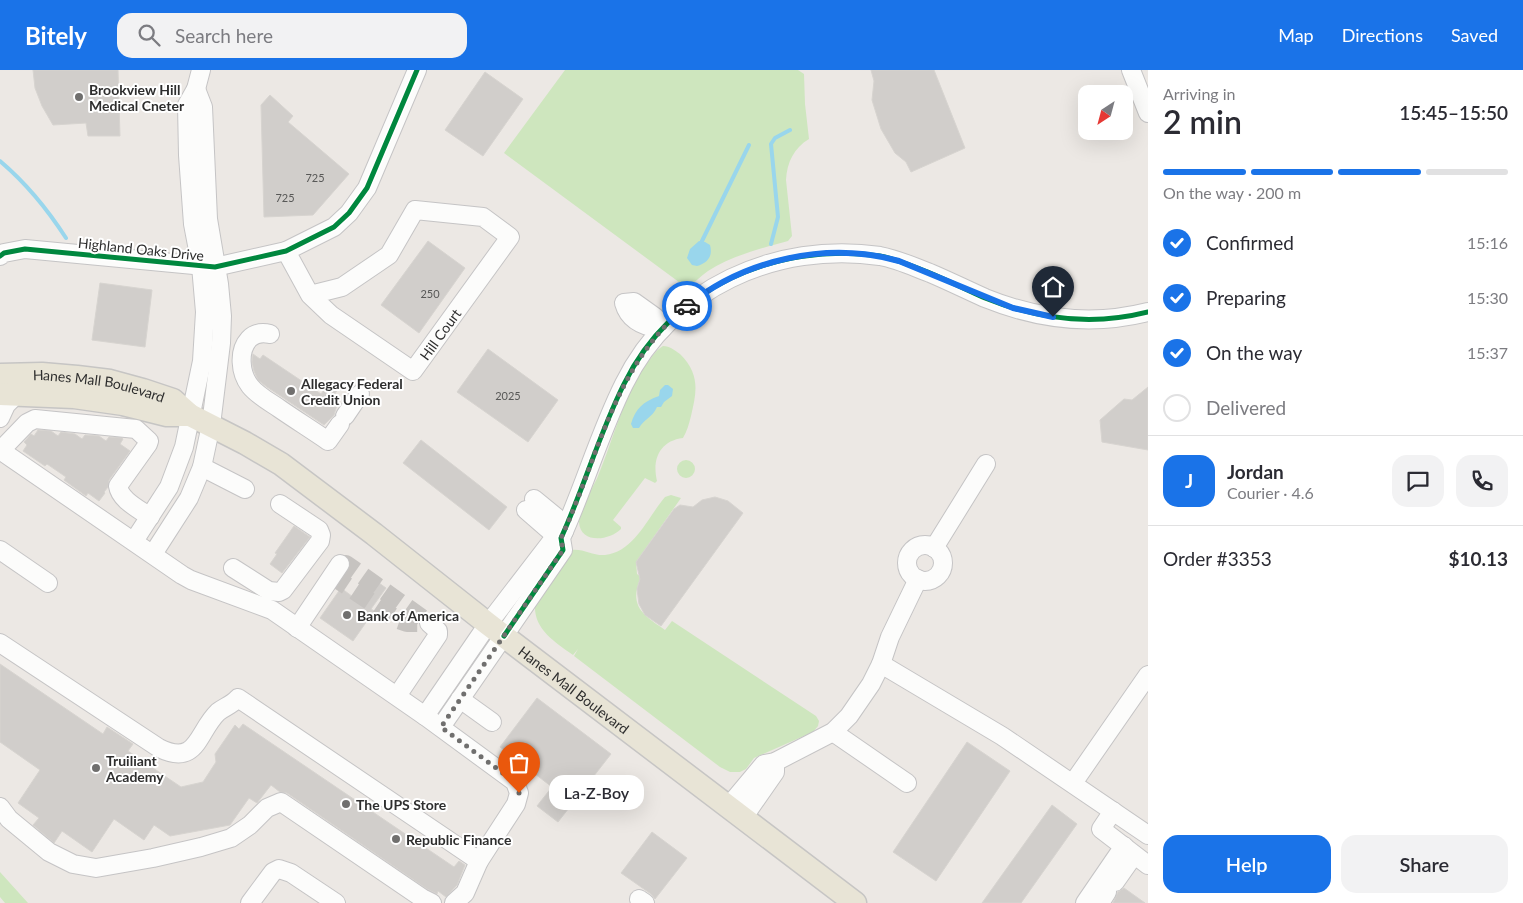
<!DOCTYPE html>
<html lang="en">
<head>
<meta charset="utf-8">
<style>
	body { margin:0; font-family:Lato,sans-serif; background:#f2f2f3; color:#2b2b33; height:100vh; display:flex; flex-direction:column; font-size:19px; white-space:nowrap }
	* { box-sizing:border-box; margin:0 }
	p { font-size:16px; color:#7c7c81 }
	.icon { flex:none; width:28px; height:28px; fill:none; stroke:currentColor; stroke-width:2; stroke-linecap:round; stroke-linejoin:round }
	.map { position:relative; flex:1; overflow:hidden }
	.details { display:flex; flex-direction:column; background:#fff; width:375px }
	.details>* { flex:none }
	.needle { width:32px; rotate:216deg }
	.fabs { position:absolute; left:1078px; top:15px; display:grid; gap:10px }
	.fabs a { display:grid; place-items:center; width:55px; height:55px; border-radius:10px; background:#fff; box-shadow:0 5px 20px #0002; font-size:25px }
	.pin { position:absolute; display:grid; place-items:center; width:42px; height:42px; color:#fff; margin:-51px -21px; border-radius:50% 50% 50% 0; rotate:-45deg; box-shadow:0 0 5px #0007 }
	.pin .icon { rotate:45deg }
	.courier { position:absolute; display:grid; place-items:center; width:50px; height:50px; margin:-25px; border:4px solid #1a73e8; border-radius:50%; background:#fff; color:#222; box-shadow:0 1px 6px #0007 }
	.bubble { position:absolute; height:35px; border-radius:15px; background:#fff; box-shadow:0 5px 20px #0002; font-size:16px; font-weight:600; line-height:35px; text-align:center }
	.overview em { font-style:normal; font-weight:600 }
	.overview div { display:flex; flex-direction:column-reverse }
	.overview { display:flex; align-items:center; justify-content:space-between; height:85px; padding:0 15px }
	h1 { font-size:32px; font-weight:600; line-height:38px }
	.bar { display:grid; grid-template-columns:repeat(4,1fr); gap:8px 5px; align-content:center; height:60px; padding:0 15px }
	.bar i { height:6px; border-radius:4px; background:#e1e1e2 }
	.bar .selected { background:#1a73e8 }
	.bar p { grid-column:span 4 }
	.line { display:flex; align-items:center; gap:12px; padding:0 15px; border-top:1px solid #e1e1e2 }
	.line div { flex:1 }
	.round { display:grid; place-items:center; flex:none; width:52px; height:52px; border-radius:15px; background:#f2f2f3 }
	ol { padding:0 15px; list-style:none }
	li { display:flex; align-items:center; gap:15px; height:55px }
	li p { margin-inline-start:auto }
	li .icon { padding:5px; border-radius:50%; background:#1a73e8; color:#fff; stroke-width:4 }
	li:last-child { color:#7c7c81 }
	li i { width:28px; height:28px; border:2px solid #e1e1e2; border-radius:50% }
	.action { display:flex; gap:10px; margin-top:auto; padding:10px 15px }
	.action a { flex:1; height:58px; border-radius:15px; background:#1a73e8; color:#fff; font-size:20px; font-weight:600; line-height:58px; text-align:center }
	.action a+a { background:#f2f2f3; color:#2b2b33 }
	header { display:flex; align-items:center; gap:30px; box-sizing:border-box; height:70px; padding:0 25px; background:#1a73e8; color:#fff }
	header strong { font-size:24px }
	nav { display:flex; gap:28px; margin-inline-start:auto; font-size:18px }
	.search { width:350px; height:45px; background:#f2f2f3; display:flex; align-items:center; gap:12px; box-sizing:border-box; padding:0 18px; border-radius:15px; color:#7c7c81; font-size:19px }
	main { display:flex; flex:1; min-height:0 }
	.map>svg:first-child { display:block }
</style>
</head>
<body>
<header>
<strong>Bitely</strong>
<div class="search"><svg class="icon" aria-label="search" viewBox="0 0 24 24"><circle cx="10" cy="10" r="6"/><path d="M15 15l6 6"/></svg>Search here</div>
<nav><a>Map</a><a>Directions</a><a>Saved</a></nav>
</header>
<main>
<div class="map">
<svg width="1148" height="833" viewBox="0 0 1148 833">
	<rect width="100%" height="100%" fill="#ece8e4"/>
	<path fill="#cee6be" d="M565,0H798L804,4L805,34L809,69C794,78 787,92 786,110L792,166L788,171C762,178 731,186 708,201C701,206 694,213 687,218L504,83Z
		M663,276C670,276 674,280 680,284C700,304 697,321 691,346C689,354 687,361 683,368C659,371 652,390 657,411L655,413L645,408L613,450L621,457V459C609,471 580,474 579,452C579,439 593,418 598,406C614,368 623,326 647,293C652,287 656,280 663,276Z
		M677 399a9 9 0 1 1 18 0a9 9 0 1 1-18 0Z
		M671,425L681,428L636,492L637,504L641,507C628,536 643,545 665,560L672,551L816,646L819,651L818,656L813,662L754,688L746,699L740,702H730L720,697L574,586L578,579L573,585C554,571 533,559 535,533L571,480C583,478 593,486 605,485C634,482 648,447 665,427Z
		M0,802L28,833H5L0,827Z"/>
	<path fill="#99d6ec" d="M699,171L705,172L710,175C713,186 708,193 697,196L692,195L687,188L690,179Z
		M665,315H668L673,319L672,326L664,332L661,337H657C652,348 644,349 639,358H633L631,354C635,339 644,331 659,326L660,320Z"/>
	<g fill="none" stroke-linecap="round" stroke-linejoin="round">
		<path stroke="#99d6ec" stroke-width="4" d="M0,91C26,113 48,140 66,168
			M702,171L749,75
			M771,174L778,147L771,74L775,68L790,60"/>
	</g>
	<path fill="#d1cecb" stroke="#d7d4d0" d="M33,0H118L120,66H88L86,53L53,55L42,36L35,18Z
		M871,0H934L965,78L911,102L906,92L895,83L881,59L872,30L874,11Z
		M485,2L523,29L483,86L445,60Z
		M270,25L293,46L288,52L349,104L313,145L264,147L261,35Z
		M428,171L465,198L419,263L381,235Z
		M100,213L152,220L145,277L92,270Z
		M488,279L558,330L528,372L457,322Z
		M253,284L260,289L263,285L321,324L329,313L338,319L330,331L337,335L334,345L324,355L267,317L258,310L254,301L252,292Z
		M1148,317V380L1102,372L1100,350L1124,329L1132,330Z
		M38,360L51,361L58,366L61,362L75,364L82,369L85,365L99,366L106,371L109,367L122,368L123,369L120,374L130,381L109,410L108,417L104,422L105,423L99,431L88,423L86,426L64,410L66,407L47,394L45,396L23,381L27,375L24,372L31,364L34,366Z
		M421,370L507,437L489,460L403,393Z
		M715,427L728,431L743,443L661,556L645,545L639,534L637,519L640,509L636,492L674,439L680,435L693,437L702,430Z
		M294,456L310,467L282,503L270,494L277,484L275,483Z
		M372,508L386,518L371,539L374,541L353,571L320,548L341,518L357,530Z
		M0,594L103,664L107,657L133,674L128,681L181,717L203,712L216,692L215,684L235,655L239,659L243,654L454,797L459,791L465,795L457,815L446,827L438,821L437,824L427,819L287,723L280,722L271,715L257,733L249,728L230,755L170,766L154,755L144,770L114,749L92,782L62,761L54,773L33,755L39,748L18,733L40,700L0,672Z
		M537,628L611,684L558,752L537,736L552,717L500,677Z
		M967,672L1010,701L936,811L893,782Z
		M1052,735L1077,754L1021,833H982Z
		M652,762L687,788L655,829L651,824L621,803Z
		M1124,818L1145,833H1113L1118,822Z"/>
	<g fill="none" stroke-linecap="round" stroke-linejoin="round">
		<path stroke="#c6c3c0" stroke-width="18" stroke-dasharray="18 9" stroke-linecap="butt" d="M340,494H346L429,553
			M332,506L398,550L407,553H429"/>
		<defs>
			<g id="minor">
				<path d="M1131,0L1148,43"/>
				<path id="s1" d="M286,181L310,225L331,245L413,301L510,167L483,147L415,140L389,185L342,217L310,225"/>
				<path d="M0,186L4,183L25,179L215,197L286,181L334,157L349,143L367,118L417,0"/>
				<path d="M634,232L655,247L662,259C645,257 629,251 624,233Z"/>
				<path d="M270,264C262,262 255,263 249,269C238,281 240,303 250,316C258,326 270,332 280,339C296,350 312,360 328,371L340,354"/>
				<path d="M345,346L360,324"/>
				<path d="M0,348L6,335L17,324"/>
				<path d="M0,380L182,505L191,510L272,540L425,646L515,712L519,723L516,734L479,791L238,628C232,635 224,637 218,642C197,662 198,697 159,678L0,573"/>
				<path d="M1,380L27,353L35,349L136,359L149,371L148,374L118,416C120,430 139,439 150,447"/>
				<path d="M202,397L245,419"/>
				<path d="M534,429L556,447L564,461"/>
				<path d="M526,440L549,460L564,461"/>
				<path d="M134,471L169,417L184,377L202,291L205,242L201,196L193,154L188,85L187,35L196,19L201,0"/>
				<circle cx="925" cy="493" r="18"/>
				<path d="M934,478L986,394"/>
				<path d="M0,480L48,513"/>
				<path d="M153,484L189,428L202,397L211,355L221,273L222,246L219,214L208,149L203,37L196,19"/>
				<path d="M233,498L269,521L279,522L283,520L320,471L321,465L319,460L280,434"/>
				<path d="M297,558L340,494"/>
				<path d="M881,594L890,567L918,509"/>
				<path d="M397,626L438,565V561L429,553"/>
				<path d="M460,629L492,652"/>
				<path d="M425,646L488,554L551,472L561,468"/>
				<path d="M441,657L563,480L561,468C584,418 599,364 624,314C671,218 776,171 880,186C897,189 914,197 930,203C949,211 967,220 985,228C1037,249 1093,256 1148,242"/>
				<path d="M833,662L907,713"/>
				<path d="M1073,713L1148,605"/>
				<path d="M0,737L9,749L49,782L73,794L96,798L153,788L201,777L231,768L250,755L267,738L281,732L422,828L432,833"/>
				<path d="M728,737L764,694L775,692L833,662L849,646L871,614L881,594L1002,666L1148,765"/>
				<path d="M1113,741L1101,759L1148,795"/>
				<path d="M743,748L775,702V692"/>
				<path d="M1115,812L1134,785"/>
				<path d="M639,829L645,833"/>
				<path d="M250,833L273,802L279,799L291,803L336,833"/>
				<path d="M454,833L465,823L479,791"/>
				<path d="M1085,833L1124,776"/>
				<path d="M1100,833L1107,822"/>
			</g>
			<g id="major">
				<path id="s2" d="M0,305L42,304L77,307L110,311L143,320L173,330L190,345L245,373L281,394L374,464L488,554L855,833"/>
				<path d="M0,324L74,327L123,334L167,345H190"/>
			</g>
		</defs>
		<use href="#minor" stroke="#c5c4c5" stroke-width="20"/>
		<use href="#major" stroke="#c6c5c4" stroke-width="25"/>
		<use href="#minor" stroke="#fcfcfb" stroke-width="18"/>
		<use href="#major" stroke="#e8e4d6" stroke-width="22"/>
		<defs>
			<path id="cycleway" d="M0,186L4,183L25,179L215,197L286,181L334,157L349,143L367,118L417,0
				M504,566L563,480L561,468C584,418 599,364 624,314C671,218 776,171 880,186C897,189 914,197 930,203C949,211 967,220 985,228C1037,249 1093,256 1148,242"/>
		</defs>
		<use href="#cycleway" stroke="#fff" stroke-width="8"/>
		<use href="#cycleway" stroke="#00873e" stroke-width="5"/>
	</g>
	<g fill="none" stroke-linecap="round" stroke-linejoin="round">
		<path stroke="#706f6e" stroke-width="5" stroke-dasharray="0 9" d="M519,723L515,712L441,657L563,480L561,468C599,387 613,296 687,236"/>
		<path stroke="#1a73e8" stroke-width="6" d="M687,236C745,189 827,171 899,191L1013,238L1053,247"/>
	</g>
	<g fill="#706f6e" stroke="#fff" stroke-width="2">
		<circle cx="79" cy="27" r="5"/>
		<circle cx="291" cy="321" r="5"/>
		<circle cx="347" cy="545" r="5"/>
		<circle cx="96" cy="698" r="5"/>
		<circle cx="346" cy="734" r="5"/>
		<circle cx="396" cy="769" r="5"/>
	</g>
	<g text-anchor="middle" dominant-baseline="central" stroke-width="4" stroke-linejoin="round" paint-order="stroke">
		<g font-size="11" fill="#585857">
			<text x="315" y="107">725</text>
			<text x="285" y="127">725</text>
			<text x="430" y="223">250</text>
			<text x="508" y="325">2025</text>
		</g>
		<g font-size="14" font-weight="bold" fill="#2e2e2e" stroke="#fff" text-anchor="start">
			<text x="89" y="19">Brookview Hill<tspan x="89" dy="16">Medical Cneter</tspan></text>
			<text x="301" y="313">Allegacy Federal<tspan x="301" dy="16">Credit Union</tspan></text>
			<text x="357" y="545">Bank of America</text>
			<text x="106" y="690">Truiliant<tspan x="106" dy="16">Academy</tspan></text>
			<text x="356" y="734">The UPS Store</text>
			<text x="406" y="769">Republic Finance</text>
		</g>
		<g font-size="14" fill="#2e2e2e" stroke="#fff">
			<text transform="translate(141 179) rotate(6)">Highland Oaks Drive</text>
			<text stroke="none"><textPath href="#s1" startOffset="224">Hill Court</textPath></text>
			<text stroke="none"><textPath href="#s2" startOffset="100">Hanes Mall Boulevard</textPath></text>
			<text stroke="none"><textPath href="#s2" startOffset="672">Hanes Mall Boulevard</textPath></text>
		</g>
	</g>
</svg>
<div class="fabs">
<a><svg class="needle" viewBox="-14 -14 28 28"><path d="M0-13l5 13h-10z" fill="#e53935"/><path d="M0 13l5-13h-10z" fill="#7c7c81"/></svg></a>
</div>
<div class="pin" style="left:519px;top:723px;background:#ea580c"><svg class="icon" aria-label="bag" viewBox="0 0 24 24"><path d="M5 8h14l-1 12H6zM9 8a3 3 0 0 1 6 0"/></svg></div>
<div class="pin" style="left:1053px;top:247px;background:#1f2937"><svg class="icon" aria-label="home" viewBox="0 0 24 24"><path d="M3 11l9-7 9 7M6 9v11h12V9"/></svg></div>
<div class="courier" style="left:687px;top:236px"><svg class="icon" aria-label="car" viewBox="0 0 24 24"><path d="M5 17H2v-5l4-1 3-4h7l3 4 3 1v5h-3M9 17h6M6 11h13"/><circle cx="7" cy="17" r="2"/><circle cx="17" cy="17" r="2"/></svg></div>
<div class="bubble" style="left:549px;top:705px;width:95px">La-Z-Boy</div>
</div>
<section class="details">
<div class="overview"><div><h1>2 min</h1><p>Arriving in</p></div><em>15:45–15:50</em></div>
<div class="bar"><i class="selected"></i><i class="selected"></i><i class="selected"></i><i></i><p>On the way · 200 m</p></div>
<ol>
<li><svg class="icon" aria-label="check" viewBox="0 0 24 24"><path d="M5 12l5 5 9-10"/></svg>Confirmed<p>15:16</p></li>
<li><svg class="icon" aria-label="check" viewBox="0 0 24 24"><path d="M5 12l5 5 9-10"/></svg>Preparing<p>15:30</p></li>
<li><svg class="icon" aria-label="check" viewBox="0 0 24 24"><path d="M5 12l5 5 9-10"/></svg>On the way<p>15:37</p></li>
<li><i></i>Delivered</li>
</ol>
<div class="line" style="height:90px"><b class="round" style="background:#1a73e8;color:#fff">J</b><div><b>Jordan</b><p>Courier · 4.6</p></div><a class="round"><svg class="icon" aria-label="chat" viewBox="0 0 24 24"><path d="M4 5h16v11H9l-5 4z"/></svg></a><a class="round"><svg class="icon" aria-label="phone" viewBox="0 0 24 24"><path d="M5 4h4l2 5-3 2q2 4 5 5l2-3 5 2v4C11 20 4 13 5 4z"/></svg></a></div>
<div class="line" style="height:65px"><div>Order #3353</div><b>$10.13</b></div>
<div class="action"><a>Help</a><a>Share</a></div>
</section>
</main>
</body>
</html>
